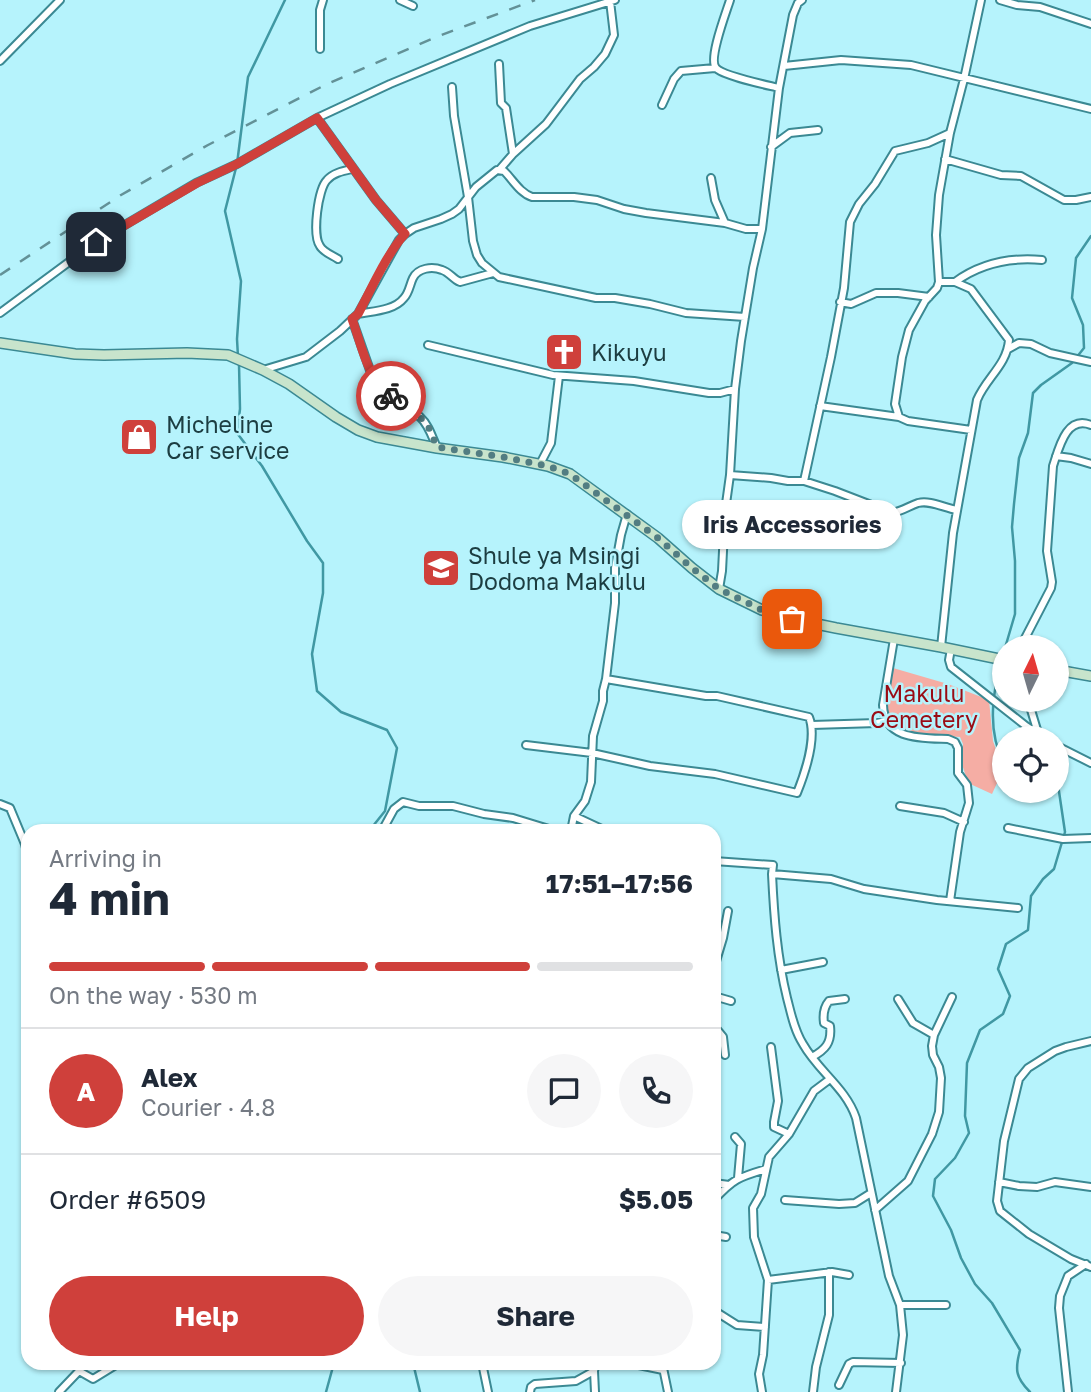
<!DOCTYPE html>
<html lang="en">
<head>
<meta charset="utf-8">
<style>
	body { margin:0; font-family:"Golos Text",sans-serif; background:#f6f6f7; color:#1f2937; height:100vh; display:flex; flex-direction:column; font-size:26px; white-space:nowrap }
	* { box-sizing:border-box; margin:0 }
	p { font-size:23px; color:#747a83 }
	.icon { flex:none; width:38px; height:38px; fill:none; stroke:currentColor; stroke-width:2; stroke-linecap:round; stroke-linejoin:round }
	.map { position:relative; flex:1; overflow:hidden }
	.panel { position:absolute; left:21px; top:824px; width:700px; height:546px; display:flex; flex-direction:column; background:#fff; border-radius:21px; box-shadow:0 2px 5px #0004 }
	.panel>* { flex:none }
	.needle { width:46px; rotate:5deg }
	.fabs { position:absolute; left:992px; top:635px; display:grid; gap:14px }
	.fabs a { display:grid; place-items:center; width:77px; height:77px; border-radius:50%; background:#fff; box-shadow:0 2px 5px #0004; font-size:35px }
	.pin { position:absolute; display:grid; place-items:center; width:60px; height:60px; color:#fff; margin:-30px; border-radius:14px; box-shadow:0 4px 10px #0006 }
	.courier { position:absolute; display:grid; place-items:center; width:70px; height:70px; margin:-35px; border:5px solid #cf403b; border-radius:50%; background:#fff; color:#222; box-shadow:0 2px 9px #0007 }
	.bubble { position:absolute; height:49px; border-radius:24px; background:#fff; box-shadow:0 2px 5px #0004; font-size:23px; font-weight:700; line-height:49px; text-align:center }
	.head em { font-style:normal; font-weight:700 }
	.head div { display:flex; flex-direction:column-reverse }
	.head { display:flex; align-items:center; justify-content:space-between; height:119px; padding:0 28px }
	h1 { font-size:46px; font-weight:700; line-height:52px }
	.bar { display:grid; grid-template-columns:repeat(4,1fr); gap:10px 7px; align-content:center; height:84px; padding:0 28px }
	.bar i { height:9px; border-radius:5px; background:#e0e1e3 }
	.bar .selected { background:#cf403b }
	.bar p { grid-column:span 4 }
	.line { display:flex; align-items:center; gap:18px; padding:0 28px; border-top:2px solid #e0e1e3 }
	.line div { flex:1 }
	.round { display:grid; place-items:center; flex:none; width:74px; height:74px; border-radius:37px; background:#f6f6f7 }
	.cta { display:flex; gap:14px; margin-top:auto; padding:14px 28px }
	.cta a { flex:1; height:80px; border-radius:42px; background:#cf403b; color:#fff; font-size:28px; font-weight:700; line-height:80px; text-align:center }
	.cta a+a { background:#f6f6f7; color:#1f2937 }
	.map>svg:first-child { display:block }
</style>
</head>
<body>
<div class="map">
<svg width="1091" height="1392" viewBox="0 0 1091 1392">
	<rect width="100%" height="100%" fill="#b6f3fc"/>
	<path fill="#f5ada4" d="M893,668L948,684L989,700L993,741L1003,770L992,794L968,783L961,761L963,744L960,737L918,734L899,727L886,711L888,686Z"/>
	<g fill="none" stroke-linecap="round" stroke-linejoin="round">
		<path stroke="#4098a3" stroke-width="2.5" d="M238,357L237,339L241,281L225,211L237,164L248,77L285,0
			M239,364L240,409L237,433L262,466L307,541L323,563V593L312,654L317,691L341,712L387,730L397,748L385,811L369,831
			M1005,648L1015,614V561L1012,527L1014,504L1019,458L1028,433L1033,393L1041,385L1072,363L1084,348L1083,325L1072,298L1076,258L1091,236
			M1004,650C994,686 985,728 1004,763
			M413,1363L420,1392
			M326,1392L334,1363
			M1030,1392C1015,1377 1015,1369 1020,1350L992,1303L975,1284L961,1258L951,1230L933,1196L935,1179L955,1158L969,1133L965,1116L967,1063L980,1030L1003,1014L1010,996L998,969L1006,944L1028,930L1031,896L1043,879L1054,869L1065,832L1057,778"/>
		<defs>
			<path id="street" d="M400,0L413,6
				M730,0C726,13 708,59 716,68C723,76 767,85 779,88
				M1000,0L1017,5L1040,7L1091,24
				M320,49V10L323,0
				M0,61L60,0
				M499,64L501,103L506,108L513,154
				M784,66L841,60L911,65L1091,109
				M452,87L454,116L468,197L473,241L477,255L482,263L499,277L596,298H615L650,304L686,313L745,317
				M662,105L674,79L681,71L715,68
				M317,118L376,200L405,234
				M771,147L790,133L818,130
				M945,159L1001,175L1021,176L1064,200H1076L1091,197
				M500,169L513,154L546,124L580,79L594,67L605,54L614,35L610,1
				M711,178L715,200L725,223
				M338,259C332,255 323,252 320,246C312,235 318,189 327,180C333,173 343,171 352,169
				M939,282H955L971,289L1009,340C1007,365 986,378 977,400L953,533L941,647
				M955,282C981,263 1009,257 1042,260
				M840,302L851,304L876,293H898L929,297
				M0,313L96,242L196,183L237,164L317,118L390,84L530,26L615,0
				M358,314C372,311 394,311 404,298C409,293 410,284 413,278C418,268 432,266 442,270C449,272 453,279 460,282L493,273
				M352,319L372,376C383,395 404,402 420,417C429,425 432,437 437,448
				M428,345L553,375L634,381L709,393H720L735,389
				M1008,349L1019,343L1031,344L1050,353L1091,362
				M263,370L306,357L340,331L358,314L390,256L399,240L405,234L414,228L441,219L452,214L459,209L476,187L497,170L504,171C513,180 520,193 532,197H574L597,200L624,209L646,213L725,223L746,229H762
				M820,406L899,417
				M971,430L908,421L899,417L895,404L902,357L909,330L925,301L937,288L939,282L936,235L939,195L950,133L964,79L981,0
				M1056,456L1071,458L1091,464
				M540,464L551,443L559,376
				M730,475L771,478L788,481H804L835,491L892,513C903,511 909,506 918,503C931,500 944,508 957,510
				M804,481L831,357L844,288L850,222L859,204L875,184L895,151L928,143L950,133
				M719,589L722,571L725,511L730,475L735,389L741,341L753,268L762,229L779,88L793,15L798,3L802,0
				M894,639L883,705C884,740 921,738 948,739L955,742L958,748V773L967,785L969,803L960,832L950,901
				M1020,648L1051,588L1052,582L1047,551L1053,466C1059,448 1066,415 1091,425
				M951,649L949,660L951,667L1026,726L1045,738
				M1028,700L1038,733
				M812,725L877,723L886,721
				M526,745L592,753L650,766L715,774L797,793C805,773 817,737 809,717L717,696H706L606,679
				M1057,746L1091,763
				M0,804L10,808L25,844L28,856
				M900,806L944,813L964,822
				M574,816L606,831
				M1008,828L1063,839L1091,838
				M382,831L394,809L403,802L419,806H453L484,814L513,818L549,829L566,831
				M571,831L574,816L585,801L591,782L593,736L603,701V691L606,679L615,603V568L621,535L627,514
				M714,861L773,865L772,874C774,916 777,957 787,998C791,1013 794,1030 803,1044C818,1071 846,1088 856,1118L889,1276L900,1305L903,1335L896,1392
				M772,874L831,879L864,889L937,900L1018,908
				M714,968L723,938L728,911
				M781,970L823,962
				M714,996L731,1001
				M898,999L913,1023L934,1035
				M714,1026L723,1037L725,1055
				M1091,1041L1066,1047L1055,1051L1028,1068L1019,1079L1004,1141L997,1201L1000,1211L1029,1234L1071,1259L1091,1267
				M771,1047L778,1101L774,1122V1127L789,1134
				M812,1057C825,1050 832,1043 830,1026L824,1023C823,1016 824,1007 829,1001L845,999
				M735,1137L741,1144L738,1178
				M999,1182L1019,1186L1037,1187L1055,1182L1091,1187
				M714,1183L729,1185
				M714,1200C733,1179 739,1177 766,1169
				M785,1200L839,1204L855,1203L871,1193
				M875,1210L908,1181L932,1134L939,1112L941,1078L939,1067L933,1055L932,1046L934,1035L952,997
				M714,1235L726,1237
				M768,1280L832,1272L849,1275
				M900,1305H946
				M718,1313L737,1325L765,1327
				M482,1363L488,1392
				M629,1363L663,1370
				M662,1363L668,1392
				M594,1371L595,1392
				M839,1385L849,1364L853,1362L901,1363
				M59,1392L79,1371L93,1379L119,1363
				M530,1392L531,1387L535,1384L576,1381L594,1371L596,1363
				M762,1392L759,1374L763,1355L768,1280L754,1237L753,1208L761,1194L769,1157L789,1134L814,1091L830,1079
				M813,1392L816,1367L829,1315V1272
				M1068,1392L1059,1308L1060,1296L1068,1276L1086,1264"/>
			<path id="secondary" d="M0,343L75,354L104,355L187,353L228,355L263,370L289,384L336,417L358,430L377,437L437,448L503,457L548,466L570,474L658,538L692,568L719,589L762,610L792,619L836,628L941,647L1004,660
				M1057,670L1091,676"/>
		</defs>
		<use href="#street" stroke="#3b8993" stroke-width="10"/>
		<use href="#secondary" stroke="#3b8993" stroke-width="12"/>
		<use href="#street" stroke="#fff" stroke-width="6"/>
		<use href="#secondary" stroke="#c8e4cc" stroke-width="9"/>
		<path stroke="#639197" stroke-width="2.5" stroke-dasharray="12 12" stroke-linecap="butt" d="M0,275L121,195L208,145L327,84L436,37L535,0"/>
	</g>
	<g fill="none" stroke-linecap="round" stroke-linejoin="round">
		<path stroke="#527d82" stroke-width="7" stroke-dasharray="0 12.6" d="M391,396L422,419L428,426L437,447L503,457L548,466L570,474L658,538L692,568L719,589L762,610L792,619"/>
		<path stroke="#cf403b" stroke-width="9" d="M96,242L197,183L237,164L317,118L376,200L405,234C387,253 371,290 358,314L352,319C362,346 367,379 391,396"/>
	</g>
	<defs>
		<symbol id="church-square" viewBox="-11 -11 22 22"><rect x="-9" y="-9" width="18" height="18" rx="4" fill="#cf403b" stroke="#b6f3fc"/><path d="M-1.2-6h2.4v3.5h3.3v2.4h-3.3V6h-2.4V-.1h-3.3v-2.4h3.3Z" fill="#fff"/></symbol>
		<symbol id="shop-square" viewBox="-11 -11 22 22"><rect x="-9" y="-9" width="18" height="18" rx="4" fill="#cf403b" stroke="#b6f3fc"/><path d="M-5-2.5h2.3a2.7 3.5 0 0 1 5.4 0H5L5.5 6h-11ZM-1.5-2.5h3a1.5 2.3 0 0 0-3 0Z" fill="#fff"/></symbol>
		<symbol id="school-square" viewBox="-11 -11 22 22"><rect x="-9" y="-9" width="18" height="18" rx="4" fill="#cf403b" stroke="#b6f3fc"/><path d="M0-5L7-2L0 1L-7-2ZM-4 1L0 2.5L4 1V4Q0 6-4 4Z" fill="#fff"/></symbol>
	</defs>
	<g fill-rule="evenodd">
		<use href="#church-square" x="542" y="330" width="44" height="44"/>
		<use href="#shop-square" x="117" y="415" width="44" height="44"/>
		<use href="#school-square" x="419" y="546" width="44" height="44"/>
	</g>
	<g text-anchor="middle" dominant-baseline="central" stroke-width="5" stroke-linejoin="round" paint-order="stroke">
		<g font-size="23" fill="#1c3d41" stroke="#b6f3fc" text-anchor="start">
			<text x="591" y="352">Kikuyu</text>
			<text x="166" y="424">Micheline<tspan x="166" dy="26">Car service</tspan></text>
			<text x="468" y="555">Shule ya Msingi<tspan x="468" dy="26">Dodoma Makulu</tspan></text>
		</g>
		<g font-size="23" fill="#9a0b14" stroke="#b6f3fc">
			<text x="924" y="693">Makulu<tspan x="924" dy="26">Cemetery</tspan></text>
		</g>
	</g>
</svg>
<div class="fabs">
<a><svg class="needle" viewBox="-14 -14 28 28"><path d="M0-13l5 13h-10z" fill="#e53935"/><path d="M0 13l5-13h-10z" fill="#747a83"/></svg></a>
<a><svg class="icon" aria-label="locate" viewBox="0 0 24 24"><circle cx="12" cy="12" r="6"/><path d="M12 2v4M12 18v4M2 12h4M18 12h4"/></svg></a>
</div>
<div class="pin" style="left:792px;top:619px;background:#ea580c"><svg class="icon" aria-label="bag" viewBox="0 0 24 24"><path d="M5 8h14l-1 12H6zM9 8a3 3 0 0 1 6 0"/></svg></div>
<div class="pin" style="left:96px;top:242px;background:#1f2937"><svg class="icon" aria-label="home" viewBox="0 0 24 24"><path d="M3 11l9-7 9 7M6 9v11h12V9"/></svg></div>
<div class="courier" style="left:391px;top:396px"><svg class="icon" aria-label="bike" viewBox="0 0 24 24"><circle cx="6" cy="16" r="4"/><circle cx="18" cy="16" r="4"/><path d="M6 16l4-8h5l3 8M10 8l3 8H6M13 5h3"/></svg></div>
<div class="bubble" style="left:682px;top:500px;width:220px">Iris Accessories</div>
<section class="panel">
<div class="head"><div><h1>4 min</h1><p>Arriving in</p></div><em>17:51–17:56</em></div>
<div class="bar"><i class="selected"></i><i class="selected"></i><i class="selected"></i><i></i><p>On the way · 530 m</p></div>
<div class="line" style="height:126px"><b class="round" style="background:#cf403b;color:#fff">A</b><div><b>Alex</b><p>Courier · 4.8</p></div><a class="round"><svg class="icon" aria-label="chat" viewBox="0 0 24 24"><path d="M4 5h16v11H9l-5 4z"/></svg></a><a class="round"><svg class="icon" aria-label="phone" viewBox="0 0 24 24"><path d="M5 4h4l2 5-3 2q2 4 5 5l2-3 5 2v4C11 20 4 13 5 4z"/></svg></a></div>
<div class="line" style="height:91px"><div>Order #6509</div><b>$5.05</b></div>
<div class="cta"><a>Help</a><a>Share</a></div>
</section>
</div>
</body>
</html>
